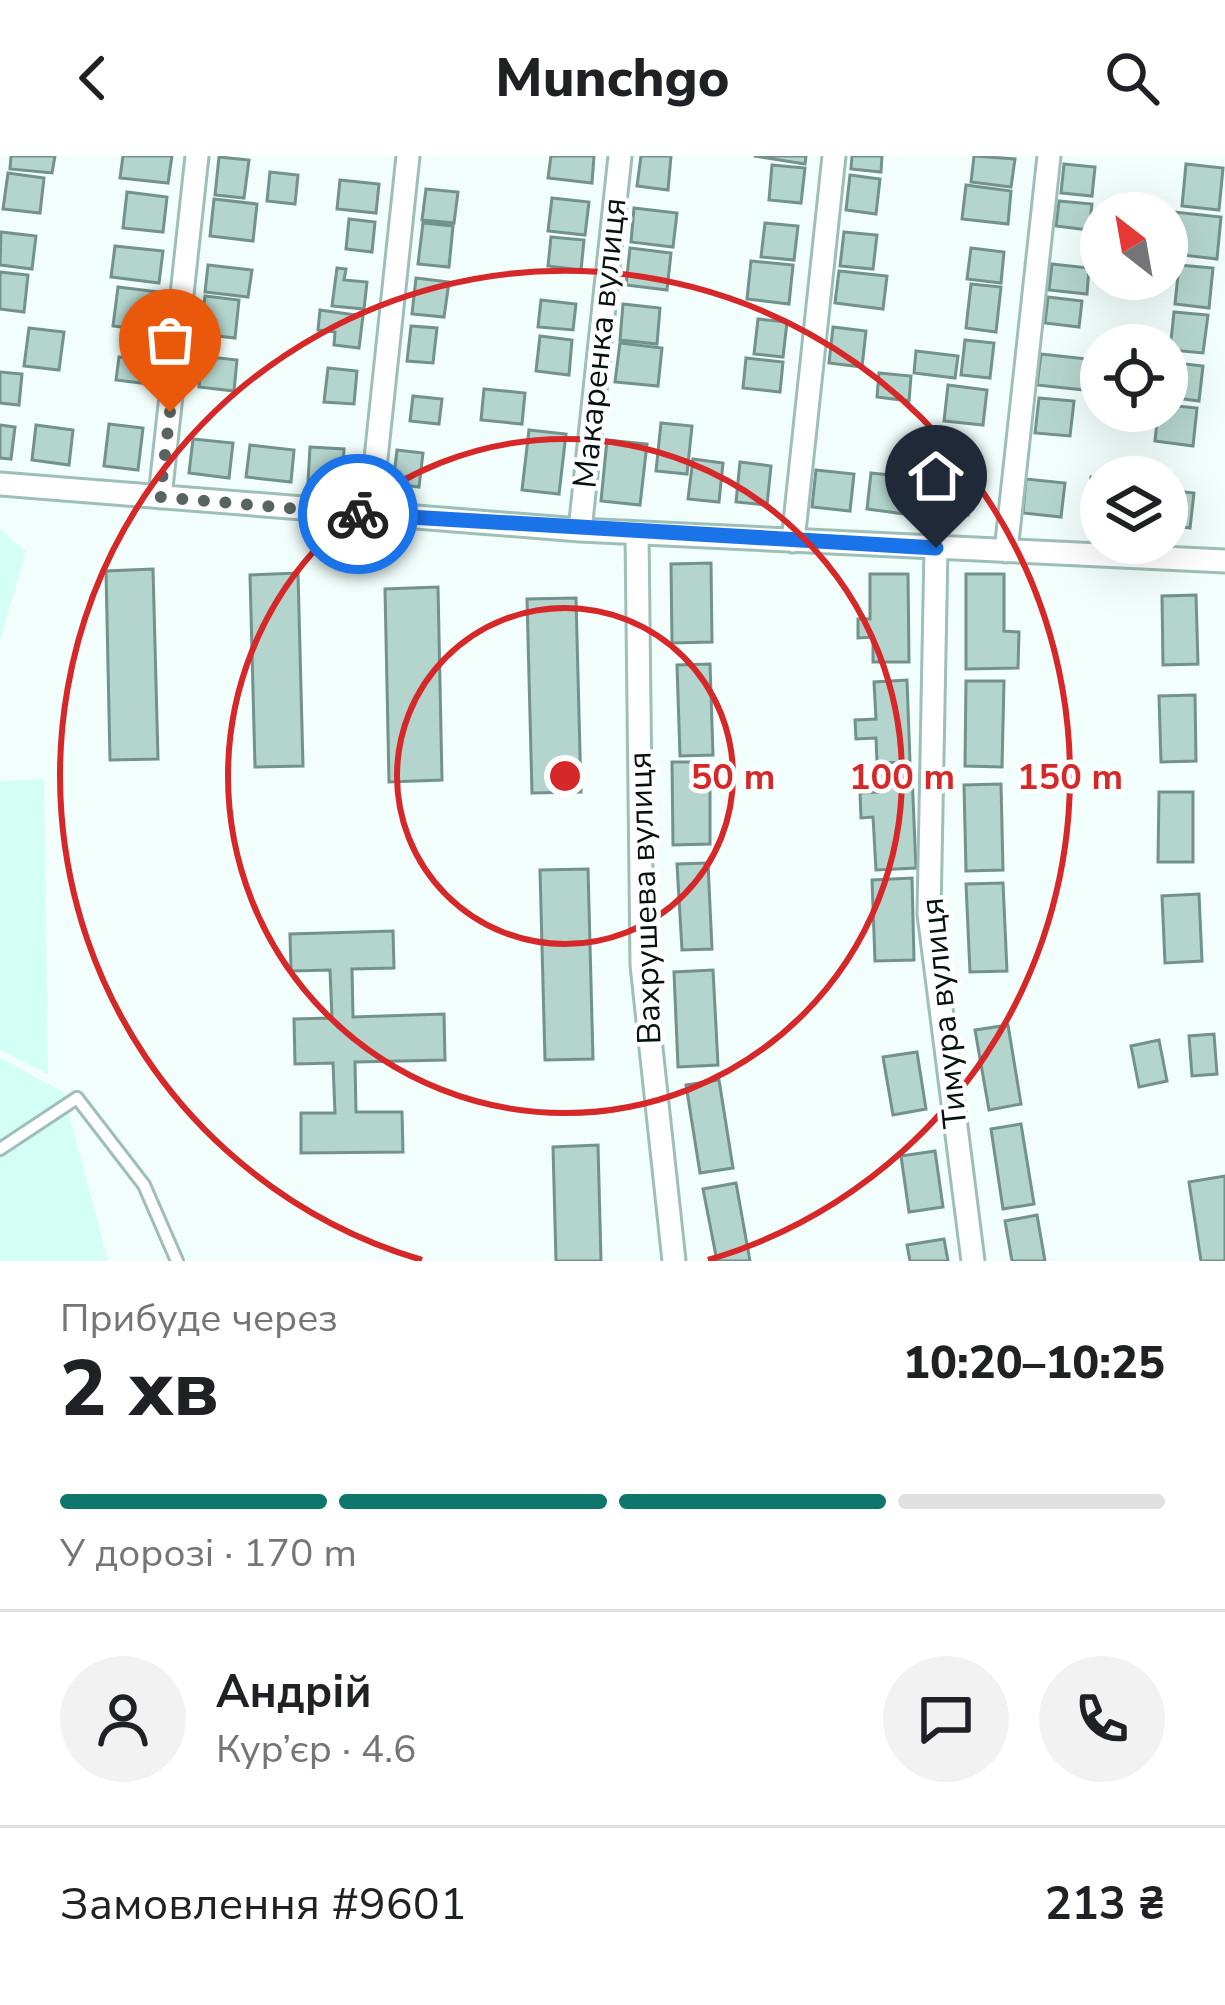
<!DOCTYPE html>
<html lang="uk">
<head>
<meta charset="utf-8">
<style>
	body { margin:0; font-family:"Nunito Sans",sans-serif; background:#f2f2f2; color:#202124; height:100vh; display:flex; flex-direction:column; font-size:45px; white-space:nowrap }
	* { box-sizing:border-box; margin:0 }
	p { font-size:39px; color:#757577 }
	.icon { flex:none; width:66px; height:66px; fill:none; stroke:currentColor; stroke-width:2; stroke-linecap:round; stroke-linejoin:round }
	.map { position:relative; height:1105px; overflow:hidden }
	.sheet { display:flex; flex-direction:column; background:#fff; flex:1 }
	.sheet>* { flex:none }
	.needle { width:78px; rotate:329deg }
	.tools { position:absolute; left:1080px; top:36px; display:grid; gap:24px }
	.tools a { display:grid; place-items:center; width:108px; height:108px; border-radius:50%; background:#fff; box-shadow:0 12px 48px #0002; font-size:60px }
	.pin { position:absolute; display:grid; place-items:center; width:102px; height:102px; color:#fff; margin:-123px -51px; border-radius:50% 50% 50% 0; rotate:-45deg; box-shadow:0 0 12px #0007 }
	.pin .icon { rotate:45deg }
	.courier { position:absolute; display:grid; place-items:center; width:120px; height:120px; margin:-60px; border:9px solid #1a73e8; border-radius:50%; background:#fff; color:#222; box-shadow:0 3px 15px #0007 }
	.headline em { font-style:normal; font-weight:800 }
	.headline div { display:flex; flex-direction:column-reverse }
	.headline { display:flex; align-items:center; justify-content:space-between; height:204px; padding:0 60px }
	h1 { font-size:78px; font-weight:800; line-height:90px }
	.bar { display:grid; grid-template-columns:repeat(4,1fr); gap:18px 12px; align-content:center; height:144px; padding:0 60px }
	.bar i { height:15px; border-radius:9px; background:#e0e0e0 }
	.bar .current { background:#0f766e }
	.bar p { grid-column:span 4 }
	.line { display:flex; align-items:center; gap:30px; padding:0 60px; border-top:3px solid #e0e0e0 }
	.line div { flex:1 }
	.round { display:grid; place-items:center; flex:none; width:126px; height:126px; border-radius:63px; background:#f2f2f2 }
	header { display:flex; justify-content:space-between; align-items:center; height:156px; padding:0 60px; background:#fff; font-size:54px; font-weight:800 }
	.map>svg:first-child { display:block }
</style>
</head>
<body>
<header><svg class="icon" aria-label="back" viewBox="0 0 24 24"><path d="M15 5l-7 7 7 7"/></svg>Munchgo<svg class="icon" aria-label="search" viewBox="0 0 24 24"><circle cx="10" cy="10" r="6"/><path d="M15 15l6 6"/></svg></header>
<div class="map">
<svg width="1225" height="1105" viewBox="0 0 1225 1105">
	<rect width="100%" height="100%" fill="#f1fefb"/>
	<path fill="#d3fff4" d="M0,374L26,395L0,484Z
		M44,623L48,918L0,894V625Z
		M0,902L63,936L108,1105H0Z"/>
	<path fill="#b4d5cd" stroke="#72928b" stroke-width="3" d="M11,0H55L52,17L10,13Z
		M123,0H172L168,27L120,22Z
		M551,0H594L592,27L548,22Z
		M641,0H671L668,34L637,30Z
		M754,0H806L805,8Z
		M852,0H882L881,16L851,13Z
		M974,0L1015,3L1011,31L971,26Z
		M219,1L249,4L244,42L215,39Z
		M1064,8L1095,11L1092,40L1061,37Z
		M1186,8L1223,12L1219,54L1182,50Z
		M772,9L805,12L801,47L769,44Z
		M270,16L298,19L295,48L267,45Z
		M8,17L44,22L40,57L3,53Z
		M850,19L880,23L876,58L846,54Z
		M340,24L379,28L376,57L337,53Z
		M966,29L1011,35L1008,68L962,63Z
		M426,33L458,36L454,67L422,64Z
		M127,36L167,41L163,76L123,72Z
		M552,42L589,46L585,79L548,75Z
		M214,43L257,48L253,85L210,80Z
		M1059,45L1092,48L1089,74L1056,70Z
		M634,52L677,57L673,91L631,86Z
		M1165,55L1221,61L1217,103L1183,99L1185,81L1167,79Z
		M349,63L375,66L372,96L346,93Z
		M423,67L453,70L449,111L418,108Z
		M765,67L798,70L794,104L761,101Z
		M1,76L36,80L32,113L0,109Z
		M844,76L877,79L873,113L840,110Z
		M551,81L584,84L581,114L548,110Z
		M115,90L163,95L159,127L111,121Z
		M630,92L671,97L667,134L626,129Z
		M971,92L1004,96L1001,127L967,123Z
		M751,105L793,109L789,148L747,143Z
		M1052,108L1089,112L1087,138L1049,134Z
		M208,109L252,114L248,141L205,136Z
		M1179,109L1213,112L1209,152L1175,148Z
		M337,112L346,113L344,124L367,126L364,153L332,150Z
		M839,115L887,120L883,153L835,147Z
		M0,116L28,119L24,156L0,153Z
		M416,122L449,126L444,161L412,158Z
		M971,128L1001,131L996,176L966,172Z
		M118,131L159,136L154,175L113,170Z
		M205,140L239,144L235,182L200,178Z
		M1048,141L1082,145L1079,171L1045,167Z
		M541,144L576,148L573,174L538,171Z
		M623,148L660,152L657,188L620,184Z
		M320,154L363,160L359,192L334,189L335,176L318,174Z
		M1174,156L1208,159L1203,197L1170,194Z
		M758,163L787,166L783,201L754,198Z
		M411,170L437,172L433,207L407,205Z
		M833,171L866,175L862,211L829,207Z
		M29,172L64,176L59,214L24,210Z
		M540,180L572,184L569,219L536,215Z
		M965,184L994,187L990,222L961,219Z
		M620,187L662,192L658,230L615,226Z
		M916,195L958,200L955,222L914,217Z
		M1041,198L1087,203L1084,234L1037,229Z
		M202,200L237,204L234,235L199,231Z
		M119,201L152,205L149,228L116,224Z
		M746,202L783,206L780,236L743,232Z
		M1167,206L1203,210L1199,245L1167,241Z
		M328,212L357,215L354,248L324,246Z
		M0,216L22,218L19,249L0,247Z
		M879,217L911,220L909,245L877,241Z
		M948,229L987,234L983,269L944,265Z
		M484,233L525,237L522,268L481,264Z
		M413,240L442,243L439,268L410,265Z
		M1039,242L1074,245L1070,280L1035,277Z
		M1167,249L1197,252L1193,290L1155,285L1158,255H1167Z
		M661,267L692,270L687,318L656,315Z
		M109,268L143,272L138,314L104,310Z
		M0,269L15,271L11,303L0,302Z
		M36,269L73,274L69,309L32,304Z
		M529,274L566,278L559,338L522,334Z
		M193,283L233,287L229,322L189,317Z
		M607,284L647,288L640,349L601,345Z
		M250,289L294,294L291,326L246,321Z
		M310,291L344,293L342,328L308,326Z
		M397,294L423,297L419,331L393,328Z
		M693,303L723,307L719,346L688,343Z
		M740,306L771,310L767,349L736,346Z
		M816,314L854,318L850,355L812,351Z
		M871,317L910,321L905,358L867,353Z
		M1091,321L1101,322V355L1087,354Z
		M1026,323L1065,327L1061,361L1023,357Z
		M933,326L972,330L968,359L930,355Z
		M1167,334L1194,337L1190,372L1167,369Z
		M711,407L712,486L672,487L671,408Z
		M153,413L158,603L110,604L106,415Z
		M298,417L303,610L255,611L250,419Z
		M870,418H908L909,506H873V481L858,482V463H870Z
		M966,418H1004V475L1019,476L1018,512L966,513Z
		M438,431L442,624L389,626L385,433Z
		M1196,439L1198,508L1163,509L1162,440Z
		M576,442L581,636L532,637L527,443Z
		M710,508L713,599L680,600L677,509Z
		M907,524L910,606L877,607L876,582L856,583L855,564L876,563L874,526Z
		M966,525H1004L1002,611L965,610Z
		M1195,539L1196,605L1161,606L1159,540Z
		M672,606H710V688L673,689Z
		M912,618L916,712L876,714L873,661L861,662L860,637L877,636V620Z
		M1001,628L1003,714L966,715L964,629Z
		M1159,636H1193V706H1158Z
		M708,707L712,793L682,794L677,708Z
		M588,713L593,903L545,904L540,714Z
		M912,722L914,804L875,805L872,724Z
		M1003,727L1007,815L970,816L966,728Z
		M1199,738L1202,805L1165,807L1162,740Z
		M393,775L394,812L352,813L353,861L444,858L445,904L355,906L356,956H402L403,996L301,997V957H335L333,907L295,908L294,863L332,862L330,814L291,815L290,778Z
		M713,814L718,909L678,911L674,816Z
		M1008,869L1021,948L989,954L975,874Z
		M1214,878L1217,918L1192,920L1189,880Z
		M1159,884L1167,925L1139,931L1131,890Z
		M917,896L926,953L893,959L883,901Z
		M719,924L733,1012L700,1017L686,929Z
		M1021,968L1034,1048L1003,1053L991,973Z
		M598,989L601,1105H556L553,991Z
		M935,995L943,1051L909,1056L901,1000Z
		M1225,1020V1105H1201L1189,1026Z
		M736,1027L750,1105H717L703,1033Z
		M1037,1059L1045,1105H1012L1005,1065Z
		M944,1083L948,1105H910L907,1089Z"/>
	<g fill="none" stroke-linecap="round" stroke-linejoin="round">
		<defs>
			<path id="service" d="M0,993L77,942L144,1029L177,1105"/>
			<path id="minor" d="M0,328L580,374L1225,405
				M160,341L197,0
				M370,359L408,0
				M580,374L620,0
				M637,377L642,809L674,1105
				M793,385L834,0
				M936,392L929,758L973,1105
				M1006,395L1049,0"/>
		</defs>
		<use href="#service" stroke="#9ebfb7" stroke-width="16"/>
		<use href="#minor" stroke="#9ebfb7" stroke-width="27"/>
		<use href="#service" stroke="#fff" stroke-width="10"/>
		<use href="#minor" stroke="#fff" stroke-width="21"/>
	</g>
	<g fill="none" stroke-linecap="round" stroke-linejoin="round">
		<path stroke="#586461" stroke-width="12" stroke-dasharray="0 21.6" d="M170,256L160,341L358,358"/>
		<path stroke="#1a73e8" stroke-width="15" d="M358,358L936,392"/>
	</g>
	<g fill="none" stroke="#d62828" stroke-width="6">
		<circle cx="565" cy="620" r="168"/>
		<circle cx="565" cy="620" r="337"/>
		<path d="M422 1104A505 505 0 1 1 708 1104"/>
	</g>
	<g text-anchor="middle" dominant-baseline="central" stroke-width="9" stroke-linejoin="round" paint-order="stroke">
		<g font-size="33" fill="#05110e" stroke="#fff">
			<text transform="translate(600 187) rotate(-84)">Макаренка вулиця</text>
			<text transform="translate(645 742) rotate(-92)">Вахрушева вулиця</text>
			<text transform="translate(944 857) rotate(-96)">Тимура вулиця</text>
		</g>
	</g>
	<circle cx="565" cy="620" r="18" fill="#d62828" stroke="#fff" stroke-width="6"/>
	<g font-size="36" text-anchor="middle" font-weight="bold" fill="#d62828" stroke="#fff" stroke-width="9" stroke-linejoin="round" paint-order="stroke">
		<text x="733" y="633">50 m</text>
		<text x="902" y="633">100 m</text>
		<text x="1070" y="633">150 m</text>
	</g>
</svg>
<div class="tools">
<a><svg class="needle" viewBox="-14 -14 28 28"><path d="M0-13l5 13h-10z" fill="#e53935"/><path d="M0 13l5-13h-10z" fill="#757577"/></svg></a>
<a><svg class="icon" aria-label="locate" viewBox="0 0 24 24"><circle cx="12" cy="12" r="6"/><path d="M12 2v4M12 18v4M2 12h4M18 12h4"/></svg></a>
<a><svg class="icon" aria-label="layers" viewBox="0 0 24 24"><path d="M12 4l9 5-9 5-9-5zM3 14l9 5 9-5"/></svg></a>
</div>
<div class="pin" style="left:170px;top:256px;background:#ea580c"><svg class="icon" aria-label="bag" viewBox="0 0 24 24"><path d="M5 8h14l-1 12H6zM9 8a3 3 0 0 1 6 0"/></svg></div>
<div class="pin" style="left:936px;top:392px;background:#1f2937"><svg class="icon" aria-label="home" viewBox="0 0 24 24"><path d="M3 11l9-7 9 7M6 9v11h12V9"/></svg></div>
<div class="courier" style="left:358px;top:358px"><svg class="icon" aria-label="bike" viewBox="0 0 24 24"><circle cx="6" cy="16" r="4"/><circle cx="18" cy="16" r="4"/><path d="M6 16l4-8h5l3 8M10 8l3 8H6M13 5h3"/></svg></div>
</div>
<section class="sheet">
<div class="headline"><div><h1>2 хв</h1><p>Прибуде через</p></div><em>10:20–10:25</em></div>
<div class="bar"><i class="current"></i><i class="current"></i><i class="current"></i><i></i><p>У дорозі · 170 m</p></div>
<div class="line" style="height:216px"><a class="round"><svg class="icon" aria-label="person" viewBox="0 0 24 24"><circle cx="12" cy="8" r="4"/><path d="M4 21q1-7 8-7t8 7"/></svg></a><div><b>Андрій</b><p>Кур’єр · 4.6</p></div><a class="round"><svg class="icon" aria-label="chat" viewBox="0 0 24 24"><path d="M4 5h16v11H9l-5 4z"/></svg></a><a class="round"><svg class="icon" aria-label="phone" viewBox="0 0 24 24"><path d="M5 4h4l2 5-3 2q2 4 5 5l2-3 5 2v4C11 20 4 13 5 4z"/></svg></a></div>
<div class="line" style="height:156px"><div>Замовлення #9601</div><b>213 ₴</b></div>
</section>
</body>
</html>
